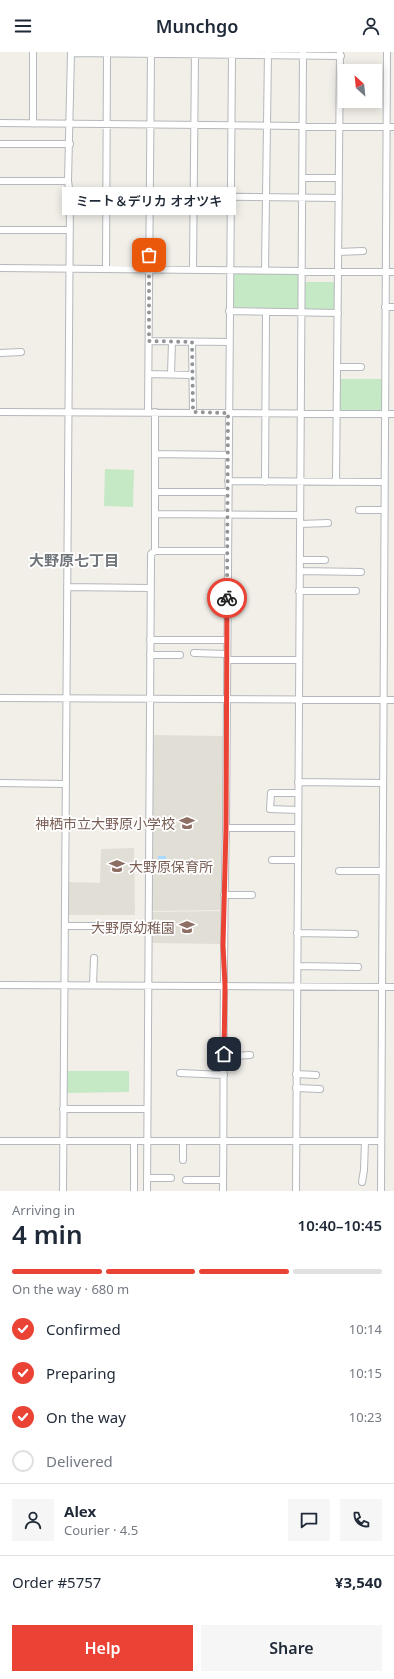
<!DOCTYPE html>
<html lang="en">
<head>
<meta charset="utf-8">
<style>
	body { margin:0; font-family:"Noto Sans","Noto Sans JP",sans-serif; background:#f6f6f7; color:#1f2937; height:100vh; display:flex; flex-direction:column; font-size:15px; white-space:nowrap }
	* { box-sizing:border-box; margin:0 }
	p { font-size:13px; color:#747a83 }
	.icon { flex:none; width:22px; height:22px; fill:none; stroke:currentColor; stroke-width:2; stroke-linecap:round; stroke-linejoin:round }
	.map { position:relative; height:1139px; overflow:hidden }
	.details { display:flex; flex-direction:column; background:#fff; flex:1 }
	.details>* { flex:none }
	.needle { width:26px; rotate:333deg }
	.fabs { position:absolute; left:338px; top:12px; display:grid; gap:8px }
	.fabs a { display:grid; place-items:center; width:44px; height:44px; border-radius:0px; background:#fff; box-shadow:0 2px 10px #0003; font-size:20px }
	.pin { position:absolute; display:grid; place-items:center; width:34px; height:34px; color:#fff; margin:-17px; border-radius:8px; box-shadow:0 2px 6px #0006 }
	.courier { position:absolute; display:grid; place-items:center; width:40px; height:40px; margin:-20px; border:3px solid #ea4335; border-radius:50%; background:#fff; color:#222; box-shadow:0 1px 5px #0007 }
	.bubble { position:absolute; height:28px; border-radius:0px; background:#fff; box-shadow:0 2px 10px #0003; font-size:13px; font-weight:600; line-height:28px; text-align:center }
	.headline em { font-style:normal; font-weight:600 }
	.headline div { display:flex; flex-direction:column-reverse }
	.headline { display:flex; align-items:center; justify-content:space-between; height:68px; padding:0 12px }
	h1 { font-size:26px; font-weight:600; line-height:30px }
	.bar { display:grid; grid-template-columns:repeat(4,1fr); gap:6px 4px; align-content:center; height:48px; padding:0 12px }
	.bar i { height:5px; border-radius:3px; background:#e0e1e3 }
	.bar .on { background:#ea4335 }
	.bar p { grid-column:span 4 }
	.line { display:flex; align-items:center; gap:10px; padding:0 12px; border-top:1px solid #e0e1e3 }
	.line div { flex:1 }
	.round { display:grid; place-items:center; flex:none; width:42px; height:42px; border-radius:0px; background:#f6f6f7 }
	ol { padding:0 12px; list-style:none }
	li { display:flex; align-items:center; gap:12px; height:44px }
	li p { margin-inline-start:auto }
	li .icon { padding:4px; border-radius:50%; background:#ea4335; color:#fff; stroke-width:4 }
	li:last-child { color:#747a83 }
	li i { width:22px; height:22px; border:2px solid #e0e1e3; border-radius:50% }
	.cta { display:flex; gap:8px; margin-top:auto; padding:8px 12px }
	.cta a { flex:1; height:46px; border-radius:0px; background:#ea4335; color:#fff; font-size:16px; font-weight:600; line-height:46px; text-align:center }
	.cta a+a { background:#f6f6f7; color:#1f2937 }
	header { display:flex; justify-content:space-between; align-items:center; height:52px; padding:0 12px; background:#fff; font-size:18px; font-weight:600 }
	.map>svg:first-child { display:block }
</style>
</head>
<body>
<header><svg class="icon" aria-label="menu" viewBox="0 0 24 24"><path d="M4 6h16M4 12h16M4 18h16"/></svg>Munchgo<svg class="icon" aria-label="person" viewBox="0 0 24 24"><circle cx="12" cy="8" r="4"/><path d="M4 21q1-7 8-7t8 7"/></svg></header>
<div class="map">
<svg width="394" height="1139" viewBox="0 0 394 1139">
	<rect width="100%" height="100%" fill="#f1efe8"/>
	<path fill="#e1ded6" d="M150,683L223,684L222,858L152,859Z
		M134,796L135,863H68L67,830L100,831L101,797Z
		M223,859L222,892L152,891V860Z"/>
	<path fill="#c5e8c5" d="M234,221L298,222V257L232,255V223Z
		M304,230H335L336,256L333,258L303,257Z
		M340,327H382V359H339Z
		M105,417L134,418L133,455L104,454Z
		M67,1019H129V1040L66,1041Z"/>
	<path fill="#aadaff" d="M158,804H166V820H158Z"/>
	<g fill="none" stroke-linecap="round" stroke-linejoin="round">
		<defs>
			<path id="minor" d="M71,1L341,4
				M0,71L394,75
				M33,72V0
				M0,92H70
				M303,126H339
				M0,129H68
				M70,143L339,146
				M0,178H70
				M338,200L363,199
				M0,216L394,220
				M106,217L107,0
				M193,218L195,0
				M265,218L268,0
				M385,255H394
				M229,259L338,261
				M149,289L229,290
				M192,290L193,360
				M0,301L21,300
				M337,315H361
				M149,322L192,323
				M171,322L172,290
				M0,360L394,362
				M148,360L151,0
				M156,402L228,403
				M228,429L384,430
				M265,430L266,260
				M336,430L340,0
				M156,440H228
				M359,458H384
				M156,462L300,463
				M300,472L328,471
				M155,499H227
				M300,508H325
				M300,519L361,520
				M67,535L150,536
				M299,539H356
				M150,588H226
				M194,601L226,602
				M150,603H180
				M227,608H299
				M0,646L394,648
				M298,730L383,731
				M0,731L65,732
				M298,758L270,757L271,741H298
				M226,776H298
				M272,808H297
				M339,819H381
				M224,843H252
				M65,874H148
				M297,881L355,882
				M298,914L358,915
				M0,933L394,935
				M93,933L94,906
				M224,1002L234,1004L250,1003
				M180,1021L224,1023
				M296,1022L316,1023
				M296,1036L320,1037
				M63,1057H147
				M0,1089H381
				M183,1108V1089
				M147,1126H171
				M186,1128H223
				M362,1130L364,1118L365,1089
				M63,1139L70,143L68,129L71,0
				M134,1139V1089
				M147,1139L151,502L155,499V360
				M223,1139C224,1018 223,897 226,776L232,0
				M296,1139L303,0
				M381,1139L387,0"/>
		</defs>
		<use href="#minor" stroke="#b5b8bc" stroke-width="8"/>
		<use href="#minor" stroke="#fff" stroke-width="6"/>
	</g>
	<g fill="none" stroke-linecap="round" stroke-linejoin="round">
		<path stroke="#929495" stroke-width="4" stroke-dasharray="0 7.2" d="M149,203V289L192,290L193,360L228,361L227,546"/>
		<path stroke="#ea4335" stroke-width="5" d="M224,1002L225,934L223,893L226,776L227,546"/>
	</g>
	<defs>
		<symbol id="school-bare" viewBox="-9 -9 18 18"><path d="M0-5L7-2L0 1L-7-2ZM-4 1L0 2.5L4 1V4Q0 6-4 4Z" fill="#8d6e63" stroke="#fff" stroke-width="2.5" paint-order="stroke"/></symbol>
	</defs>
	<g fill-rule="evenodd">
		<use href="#school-bare" x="176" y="760" width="22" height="22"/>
		<use href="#school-bare" x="106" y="803" width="22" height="22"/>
		<use href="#school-bare" x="176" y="864" width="22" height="22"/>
	</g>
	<g text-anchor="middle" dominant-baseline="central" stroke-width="3.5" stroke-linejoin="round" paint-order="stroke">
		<g font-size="14" fill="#785e54" stroke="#fff" text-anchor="end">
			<text x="175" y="771">神栖市立大野原小学校</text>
			<text x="129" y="814" text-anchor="start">大野原保育所</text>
			<text x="175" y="875">大野原幼稚園</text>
		</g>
		<g font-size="15" font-weight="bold" fill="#70757a" stroke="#fff">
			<text x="74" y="508">大野原七丁目</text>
		</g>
	</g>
</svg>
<div class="fabs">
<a><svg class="needle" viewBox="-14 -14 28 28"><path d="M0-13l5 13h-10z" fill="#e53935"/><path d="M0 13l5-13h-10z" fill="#747a83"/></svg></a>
</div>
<div class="pin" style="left:149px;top:203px;background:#ea580c"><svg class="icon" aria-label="bag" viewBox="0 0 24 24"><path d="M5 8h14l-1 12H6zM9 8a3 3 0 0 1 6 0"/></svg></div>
<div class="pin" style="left:224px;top:1002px;background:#1f2937"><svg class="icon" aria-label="home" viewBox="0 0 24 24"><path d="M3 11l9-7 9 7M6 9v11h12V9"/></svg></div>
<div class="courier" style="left:227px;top:546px"><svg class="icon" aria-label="bike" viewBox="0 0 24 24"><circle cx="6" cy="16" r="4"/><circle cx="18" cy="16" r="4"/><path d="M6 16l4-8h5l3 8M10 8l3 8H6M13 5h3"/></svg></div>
<div class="bubble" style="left:62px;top:135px;width:174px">ミート＆デリカ オオツキ</div>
</div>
<section class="details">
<div class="headline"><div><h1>4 min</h1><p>Arriving in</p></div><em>10:40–10:45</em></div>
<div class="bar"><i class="on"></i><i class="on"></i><i class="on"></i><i></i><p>On the way · 680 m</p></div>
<ol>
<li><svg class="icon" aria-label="check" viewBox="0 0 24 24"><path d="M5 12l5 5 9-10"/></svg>Confirmed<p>10:14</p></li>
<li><svg class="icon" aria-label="check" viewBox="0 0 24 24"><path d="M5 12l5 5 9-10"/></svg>Preparing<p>10:15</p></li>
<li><svg class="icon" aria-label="check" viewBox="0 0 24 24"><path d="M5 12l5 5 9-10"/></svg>On the way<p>10:23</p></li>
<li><i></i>Delivered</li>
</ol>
<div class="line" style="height:72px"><a class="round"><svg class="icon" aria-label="person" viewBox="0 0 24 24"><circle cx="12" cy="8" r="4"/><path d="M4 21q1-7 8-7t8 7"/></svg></a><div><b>Alex</b><p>Courier · 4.5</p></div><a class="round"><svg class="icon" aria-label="chat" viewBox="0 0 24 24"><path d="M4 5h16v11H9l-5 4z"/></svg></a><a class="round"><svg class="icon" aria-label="phone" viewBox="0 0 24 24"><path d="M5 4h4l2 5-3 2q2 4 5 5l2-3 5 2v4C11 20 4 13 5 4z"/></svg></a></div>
<div class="line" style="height:52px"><div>Order #5757</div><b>¥3,540</b></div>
<div class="cta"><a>Help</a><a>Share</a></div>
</section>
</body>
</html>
